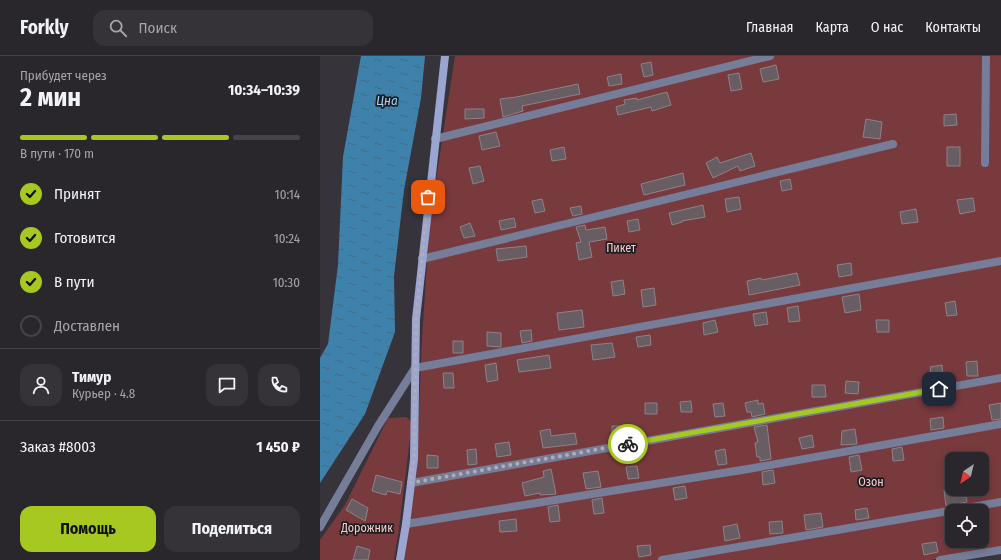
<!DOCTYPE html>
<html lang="ru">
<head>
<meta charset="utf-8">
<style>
	body { margin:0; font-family:"Fira Sans Condensed",sans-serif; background:#353238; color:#f1f3f6; height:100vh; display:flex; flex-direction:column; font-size:15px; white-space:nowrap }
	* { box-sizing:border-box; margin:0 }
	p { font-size:13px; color:#a5a5a9 }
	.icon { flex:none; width:22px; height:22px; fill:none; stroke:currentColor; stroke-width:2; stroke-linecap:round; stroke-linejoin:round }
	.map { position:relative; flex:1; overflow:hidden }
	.sheet { display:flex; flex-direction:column; background:#29262c; width:320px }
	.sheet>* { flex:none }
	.needle { width:26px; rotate:215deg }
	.buttons { position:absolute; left:625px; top:396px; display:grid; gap:8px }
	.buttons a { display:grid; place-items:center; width:44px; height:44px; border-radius:8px; background:#29262c; box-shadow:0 2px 10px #0003,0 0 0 1px #454348; font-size:20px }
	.pin { position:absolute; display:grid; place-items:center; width:34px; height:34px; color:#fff; margin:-17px; border-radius:8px; box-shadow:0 2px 6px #0006 }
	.courier { position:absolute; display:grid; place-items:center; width:40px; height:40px; margin:-20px; border:3px solid #a6c821; border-radius:50%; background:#fff; color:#222; box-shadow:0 1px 5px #0007 }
	.head em { font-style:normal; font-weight:700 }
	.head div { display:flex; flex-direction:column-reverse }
	.head { display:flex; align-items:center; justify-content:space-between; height:68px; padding:0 20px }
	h1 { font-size:26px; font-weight:700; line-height:30px }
	.bar { display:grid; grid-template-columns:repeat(4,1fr); gap:6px 4px; align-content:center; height:48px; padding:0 20px }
	.bar i { height:5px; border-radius:3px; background:#454348 }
	.bar .on { background:#a6c821 }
	.bar p { grid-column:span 4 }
	.line { display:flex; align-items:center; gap:10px; padding:0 20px; border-top:1px solid #454348 }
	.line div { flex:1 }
	.round { display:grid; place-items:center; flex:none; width:42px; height:42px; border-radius:12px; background:#353238 }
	ol { padding:0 20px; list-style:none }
	li { display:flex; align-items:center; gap:12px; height:44px }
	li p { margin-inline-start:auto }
	li .icon { padding:4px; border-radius:50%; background:#a6c821; color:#111; stroke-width:4 }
	li:last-child { color:#a5a5a9 }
	li i { width:22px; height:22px; border:2px solid #454348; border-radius:50% }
	.cta { display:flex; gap:8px; margin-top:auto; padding:8px 20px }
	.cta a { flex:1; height:46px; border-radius:12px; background:#a6c821; color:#111; font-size:16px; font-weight:700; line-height:46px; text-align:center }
	.cta a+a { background:#353238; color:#f1f3f6 }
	header { display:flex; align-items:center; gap:24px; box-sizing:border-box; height:56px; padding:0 20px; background:#29262c; border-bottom:1px solid #454348 }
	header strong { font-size:19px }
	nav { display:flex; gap:22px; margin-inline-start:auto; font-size:14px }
	.search { width:280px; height:36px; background:#353238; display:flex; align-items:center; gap:10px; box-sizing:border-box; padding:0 14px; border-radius:12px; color:#a5a5a9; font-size:15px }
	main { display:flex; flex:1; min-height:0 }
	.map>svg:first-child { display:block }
</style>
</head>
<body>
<header>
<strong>Forkly</strong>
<div class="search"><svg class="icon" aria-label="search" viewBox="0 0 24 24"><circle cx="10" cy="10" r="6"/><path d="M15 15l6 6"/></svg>Поиск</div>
<nav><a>Главная</a><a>Карта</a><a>О нас</a><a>Контакты</a></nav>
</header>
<main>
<section class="sheet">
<div class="head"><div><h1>2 мин</h1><p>Прибудет через</p></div><em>10:34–10:39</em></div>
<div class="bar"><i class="on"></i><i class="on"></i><i class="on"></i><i></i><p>В пути · 170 m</p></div>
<ol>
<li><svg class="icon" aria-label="check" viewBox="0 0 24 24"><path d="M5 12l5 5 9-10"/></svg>Принят<p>10:14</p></li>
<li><svg class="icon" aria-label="check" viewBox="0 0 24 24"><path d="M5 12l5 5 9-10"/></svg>Готовится<p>10:24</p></li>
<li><svg class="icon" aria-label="check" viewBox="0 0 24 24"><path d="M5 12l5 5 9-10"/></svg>В пути<p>10:30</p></li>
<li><i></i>Доставлен</li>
</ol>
<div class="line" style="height:72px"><a class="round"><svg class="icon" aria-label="person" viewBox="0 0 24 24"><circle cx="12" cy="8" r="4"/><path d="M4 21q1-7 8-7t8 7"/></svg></a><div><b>Тимур</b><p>Курьер · 4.8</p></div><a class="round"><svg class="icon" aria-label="chat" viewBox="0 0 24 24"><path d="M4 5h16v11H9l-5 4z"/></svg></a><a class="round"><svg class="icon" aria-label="phone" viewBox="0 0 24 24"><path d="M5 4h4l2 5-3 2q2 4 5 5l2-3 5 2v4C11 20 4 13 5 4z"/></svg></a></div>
<div class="line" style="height:52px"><div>Заказ #8003</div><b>1 450 ₽</b></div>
<div class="cta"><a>Помощь</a><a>Поделиться</a></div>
</section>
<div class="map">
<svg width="681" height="504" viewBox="0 0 681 504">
	<defs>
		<pattern id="water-ripples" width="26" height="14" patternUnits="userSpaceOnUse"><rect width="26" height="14" fill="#3e82ac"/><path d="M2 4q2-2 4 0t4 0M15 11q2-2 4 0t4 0" fill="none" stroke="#426b84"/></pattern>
	</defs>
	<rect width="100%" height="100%" fill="#37333b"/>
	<path fill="#793a3e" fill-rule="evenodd" d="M135,0H681V318L96,424L102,282L110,163Z
		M681,324V493L611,504H83L95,428ZM632,403H662V433H632ZM632,455H662V485H632Z
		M86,361L92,366L79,473L74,504H0V484L25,449L68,362Z"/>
	<path fill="url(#water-ripples)" d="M41,0H105L101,42L84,134L74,220L75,276L45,358L0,427V302L8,288L18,209L23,101Z"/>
	<path fill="#685d63" stroke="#8d8288" d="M331,6L333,19L324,21L321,8Z
		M456,9L459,23L443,26L440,13Z
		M419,17L422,33L411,35L408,19Z
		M301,18L302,28L289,30L287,21Z
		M258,28L260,38L202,50L203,55L183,61L180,43L196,41Z
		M347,36L351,49L332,55L331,51L298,59L296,51L305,48L304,44L317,42V44Z
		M145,53H164V62L145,63Z
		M636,58L637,69L624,70V59Z
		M546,63L562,66L560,83L543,81Z
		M176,76L180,90L162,94L159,80Z
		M244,91L246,103L232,105L230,94Z
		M627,91H640V110H627Z
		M431,97L435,110L420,115L418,110L393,122L386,107L397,101L400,107Z
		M160,110L164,125L153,128L149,112Z
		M363,117L365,129L324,139L321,128Z
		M470,123L472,133L462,135L460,125Z
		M419,141L421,153L407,156L405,143Z
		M653,142L655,155L640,158L637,144Z
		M222,143L225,155L215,157L212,145Z
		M383,149L385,161L362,165V166L352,169L349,157Z
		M261,150L262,158L253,160L250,152Z
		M596,153L598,166L582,168L580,156Z
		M194,162L196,171L181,174L179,165Z
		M318,163L320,174L309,176L307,165Z
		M150,167L155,180L144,182L140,171Z
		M265,169L266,174L285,171L287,183L269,186L272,201L259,204L256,187L261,186L256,171Z
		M206,190L207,201L178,205L176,193Z
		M531,207L532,219L519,221L517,209Z
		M477,217L480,229L429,239L427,225L441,222L442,224Z
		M303,224L305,238L293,240L291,226Z
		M334,232L336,249L323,251L321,234Z
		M539,238L541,254L525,257L522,241Z
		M635,245L637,259L627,260L625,247Z
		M478,250L480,265L469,266L467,252Z
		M262,254L264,271L239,274L237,257Z
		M446,256L448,268L435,270L433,258Z
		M395,264L398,276L384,279L383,267Z
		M556,264H569V276H557Z
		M211,274L212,285L202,287L200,275Z
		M167,276L181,277V291L167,290Z
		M330,279L331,289L318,291L316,281Z
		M133,285H143V297H133Z
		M292,287L295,301L273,304L271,289Z
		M229,299L231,312L199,316L197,304Z
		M657,305L658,320H647L646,306Z
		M176,307L178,324L167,326L165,309Z
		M622,309L623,321L612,323L610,311Z
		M123,317H133L134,332H124Z
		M526,325L539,326L538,338L525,337Z
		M492,329H505L506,341H492Z
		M438,344V348L443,347L445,358L432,361L431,356H427L425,347Z
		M371,345L372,356H361L360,346Z
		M325,347H337V358H325Z
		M403,347L405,360L395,361L393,348Z
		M681,347V363L672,364L669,349Z
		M623,361L624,372L611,374L610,363Z
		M447,369L451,403L440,405V401H437L435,387L438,386L434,371Z
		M292,370H304V381H292Z
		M230,373L231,380L255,377L257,388L223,392L220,375Z
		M535,373L537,388L521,389L522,375Z
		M492,379L494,391L482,393L479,382Z
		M189,386L191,399L177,401L175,388Z
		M582,391L584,404L573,405L572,393Z
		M156,393L157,408L148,409L147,394Z
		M405,393L407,408L398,409L395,395Z
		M107,399L118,400V412H107Z
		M539,399L542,414L531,416L529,401Z
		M317,410L319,422L308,423L306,411Z
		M231,413L236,438L220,439V437L205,440L202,427L224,421L223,415Z
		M453,414L455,427L443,429L442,416Z
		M278,415L281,431L266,433L263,417Z
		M56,419L82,426L80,438L67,435L66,439L52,435Z
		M365,430L367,442L355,444L353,432Z
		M631,433H645L647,446L626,450L624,434Z
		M282,442L284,457L274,458L272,444Z
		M32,443L48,452L45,465L26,454Z
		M238,449L240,465L230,466L228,451Z
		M547,452L549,462L536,464L535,454Z
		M501,457L503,471L486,474L484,459Z
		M196,463L197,475L180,476L179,465Z
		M462,465L463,477L450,478L449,466Z
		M417,468L420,482L405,485L403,471Z
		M616,486L618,496L604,499L602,488Z
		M330,489L331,499L319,501L317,490Z
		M37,490L50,494L48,504H33Z"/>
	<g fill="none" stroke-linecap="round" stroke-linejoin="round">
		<path stroke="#767d99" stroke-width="8" d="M91,427L681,322"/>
		<path stroke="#767d99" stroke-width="8" d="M115,83L450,0
			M665,107L666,0
			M102,203L573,88
			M86,468L428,413L681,368
			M0,471L58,370L95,312L681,205
			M342,504L681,446
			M620,504L681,494"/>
		<path stroke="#9aa5d1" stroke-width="8" d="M80,504L86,468L94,403L96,263L125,0"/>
	</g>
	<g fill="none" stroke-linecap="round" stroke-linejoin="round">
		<path stroke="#b1adb3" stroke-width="4" stroke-dasharray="0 7.2" d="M108,141L96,263L94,403L90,427L308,388"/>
		<path stroke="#a6c821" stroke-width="5" d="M308,388L619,333"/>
	</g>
	<g text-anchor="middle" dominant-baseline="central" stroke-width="3.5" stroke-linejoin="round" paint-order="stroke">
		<g font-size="12" fill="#f8cccc" stroke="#1d1c1f">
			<text x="301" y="192">Пикет</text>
			<text x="551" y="426">Озон</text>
			<text x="47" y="472">Дорожник</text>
		</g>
		<g font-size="13" font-style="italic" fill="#a1d6fb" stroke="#1d1c1f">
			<text x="67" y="44">Цна</text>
		</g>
	</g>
</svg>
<div class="buttons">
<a><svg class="needle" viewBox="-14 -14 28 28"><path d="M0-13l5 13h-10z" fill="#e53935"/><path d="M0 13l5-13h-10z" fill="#a5a5a9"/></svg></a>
<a><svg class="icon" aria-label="locate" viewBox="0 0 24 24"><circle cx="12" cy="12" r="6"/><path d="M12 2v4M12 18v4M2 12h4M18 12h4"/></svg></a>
</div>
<div class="pin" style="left:108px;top:141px;background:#ea580c"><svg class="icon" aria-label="bag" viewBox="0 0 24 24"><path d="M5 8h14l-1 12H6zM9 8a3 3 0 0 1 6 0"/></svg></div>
<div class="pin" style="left:619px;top:333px;background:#1f2937"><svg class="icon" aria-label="home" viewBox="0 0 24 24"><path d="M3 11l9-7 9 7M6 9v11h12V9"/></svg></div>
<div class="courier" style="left:308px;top:388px"><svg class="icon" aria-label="bike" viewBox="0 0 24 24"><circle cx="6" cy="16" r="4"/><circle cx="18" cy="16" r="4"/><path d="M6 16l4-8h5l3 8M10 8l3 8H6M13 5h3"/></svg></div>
</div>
</main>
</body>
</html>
